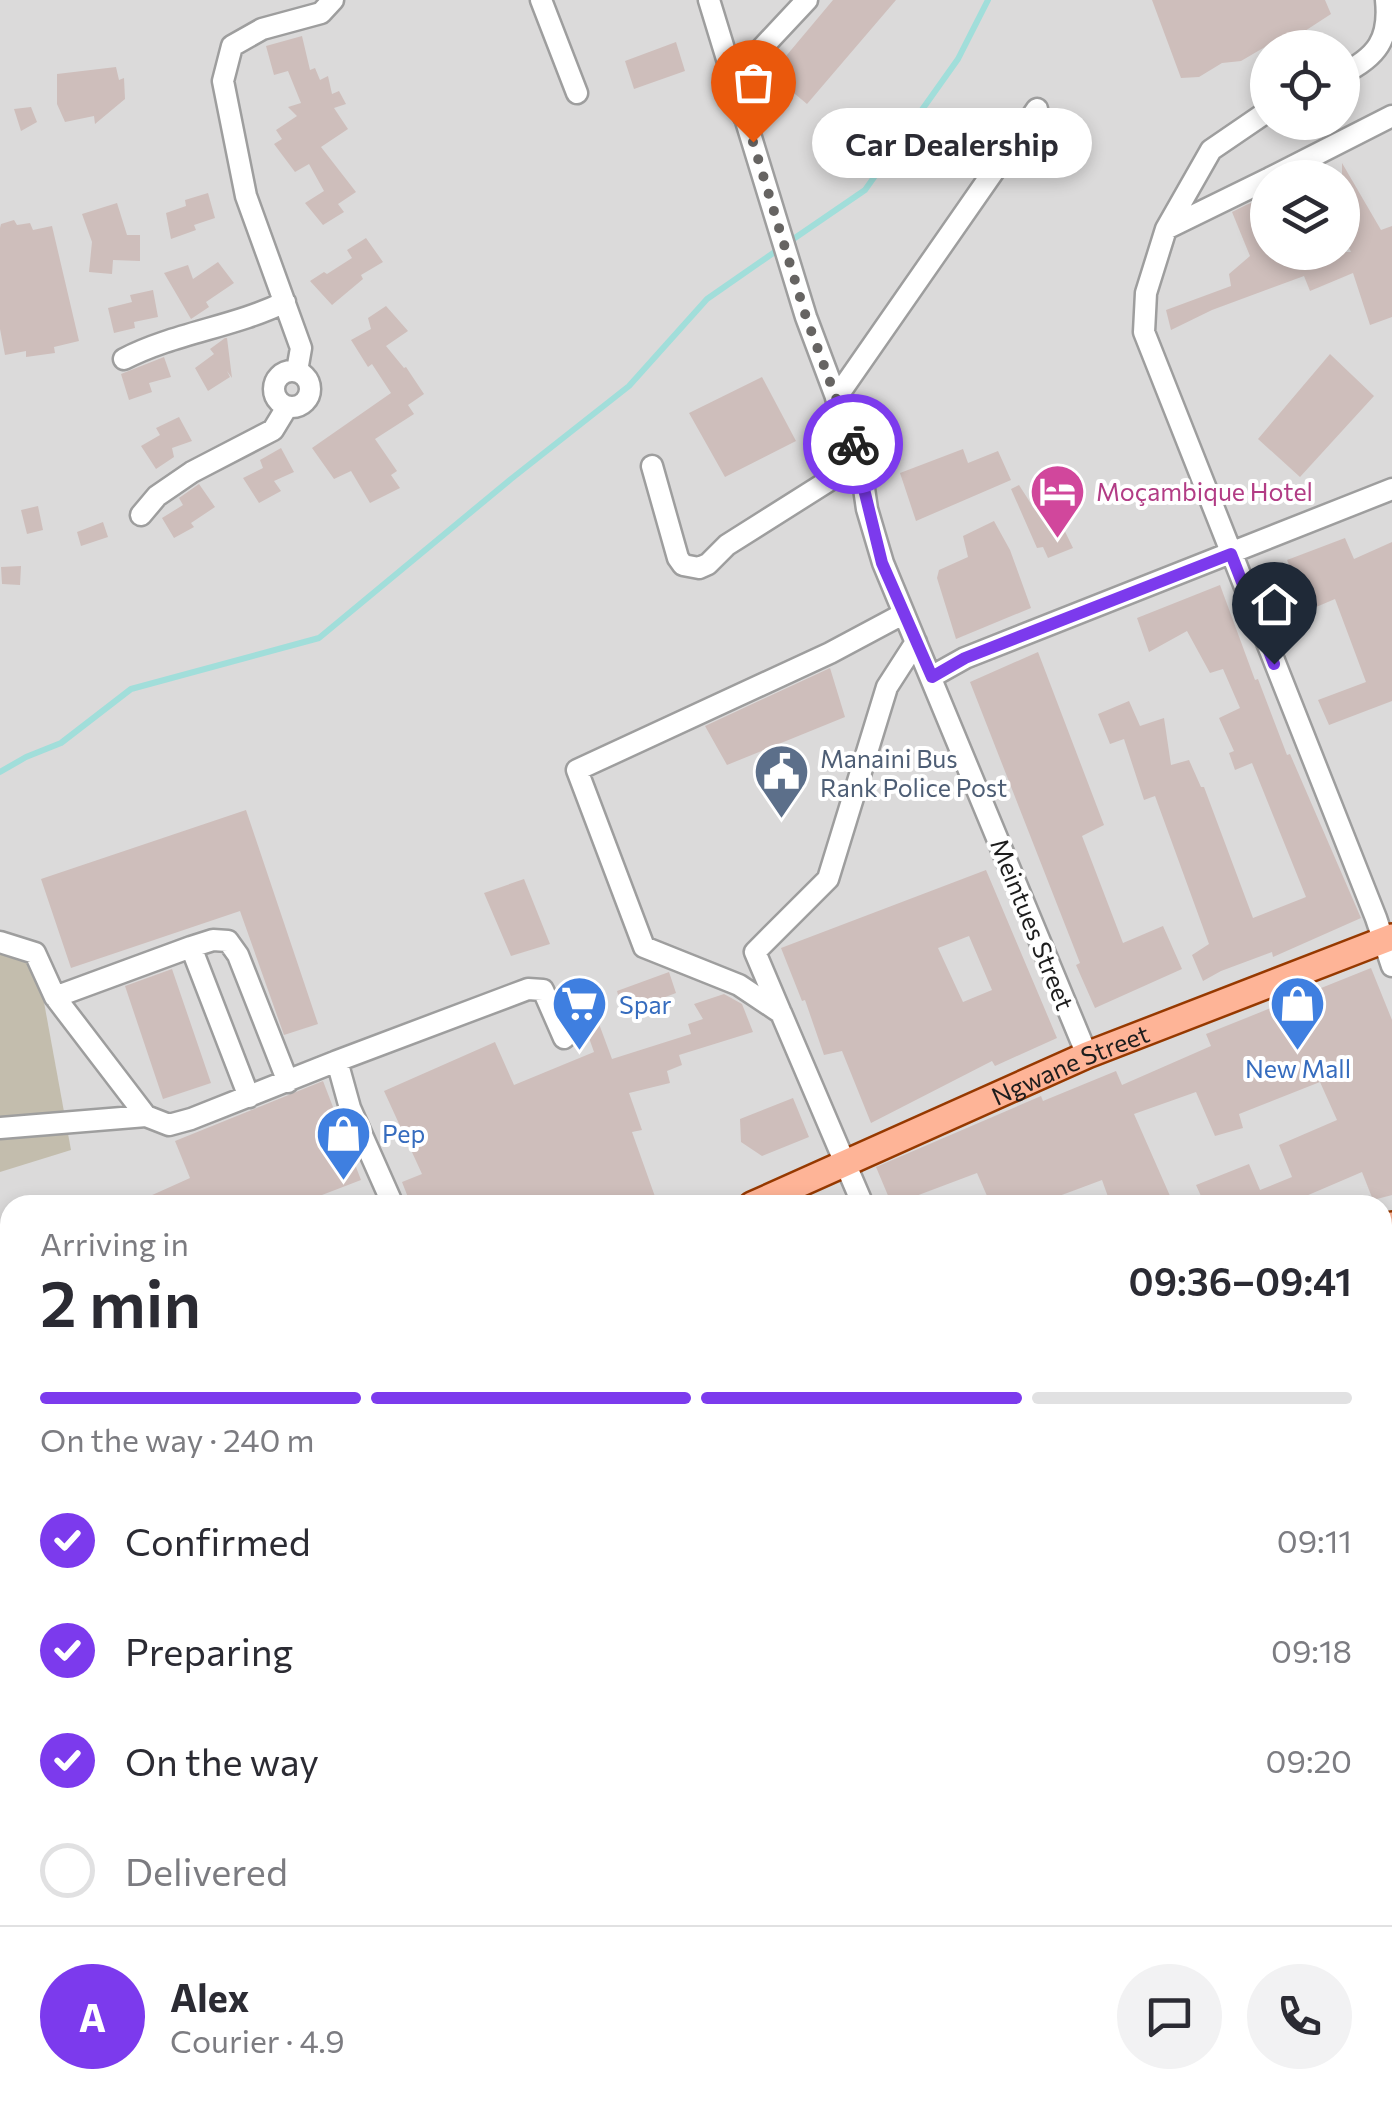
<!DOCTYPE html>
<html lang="en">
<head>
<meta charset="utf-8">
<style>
	body { margin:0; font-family:Commissioner,sans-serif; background:#f2f2f3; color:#2b2b33; height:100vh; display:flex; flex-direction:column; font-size:38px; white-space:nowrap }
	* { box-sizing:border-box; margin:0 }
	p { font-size:32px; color:#7c7c81 }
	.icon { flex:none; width:55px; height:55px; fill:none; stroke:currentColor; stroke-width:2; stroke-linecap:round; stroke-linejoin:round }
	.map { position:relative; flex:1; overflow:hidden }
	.panel { position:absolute; left:0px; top:1195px; width:1392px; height:932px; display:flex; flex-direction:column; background:#fff; border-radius:30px 30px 0 0; box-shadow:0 5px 15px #0003 }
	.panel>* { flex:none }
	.fabs { position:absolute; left:1250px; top:30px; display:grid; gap:20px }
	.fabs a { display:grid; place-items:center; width:110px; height:110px; border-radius:50%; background:#fff; box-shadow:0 5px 15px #0003; font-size:50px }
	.pin { position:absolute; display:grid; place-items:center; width:85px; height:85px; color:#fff; margin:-102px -42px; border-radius:50% 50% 50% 0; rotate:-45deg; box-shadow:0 0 10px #0007 }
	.pin .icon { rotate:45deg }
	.courier { position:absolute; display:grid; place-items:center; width:100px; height:100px; margin:-50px; border:8px solid #7c3aed; border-radius:50%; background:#fff; color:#222; box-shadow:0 2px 12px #0007 }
	.bubble { position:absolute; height:70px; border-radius:35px; background:#fff; box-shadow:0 5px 15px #0003; font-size:32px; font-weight:600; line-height:70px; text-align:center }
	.head em { font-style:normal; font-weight:600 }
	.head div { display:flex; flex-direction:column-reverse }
	.head { display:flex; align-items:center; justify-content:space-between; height:170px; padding:0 40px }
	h1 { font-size:65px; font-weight:600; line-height:75px }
	.bar { display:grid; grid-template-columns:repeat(4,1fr); gap:15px 10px; align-content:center; height:120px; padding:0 40px }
	.bar i { height:12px; border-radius:8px; background:#e1e1e2 }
	.bar .on { background:#7c3aed }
	.bar p { grid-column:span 4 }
	.line { display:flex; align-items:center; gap:25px; padding:0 40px; border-top:2px solid #e1e1e2 }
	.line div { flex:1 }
	.round { display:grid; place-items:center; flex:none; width:105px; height:105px; border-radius:52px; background:#f2f2f3 }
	ol { padding:0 40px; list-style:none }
	li { display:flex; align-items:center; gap:30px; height:110px }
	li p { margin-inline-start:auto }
	li .icon { padding:10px; border-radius:50%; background:#7c3aed; color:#fff; stroke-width:4 }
	li:last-child { color:#7c7c81 }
	li i { width:55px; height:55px; border:5px solid #e1e1e2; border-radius:50% }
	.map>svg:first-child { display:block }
</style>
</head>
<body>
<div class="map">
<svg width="1392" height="2126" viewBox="0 0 1392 2126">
	<rect width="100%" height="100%" fill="#eee7e2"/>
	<path fill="#dbdada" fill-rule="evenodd" d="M0,0H1392V2126H0ZM1268,48H1342V122H1268ZM1268,178H1342V252H1268ZM10,1205H1382V2118H10Z"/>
	<path fill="#f0d0d8" d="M10,2028V2118H240L218,2126H0V2032Z"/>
	<path fill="#c3bdad" d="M0,949L35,953L71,1150L0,1172Z"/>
	<path fill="#dbeba6" d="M1392,1901V1971L1383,1960L1382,1906Z"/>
	<path fill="#b7cf95" d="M1383,1725L1392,1748V1901L1383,1906Z"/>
	<path fill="#ddd" d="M10,1683V1736L0,1725V1698Z"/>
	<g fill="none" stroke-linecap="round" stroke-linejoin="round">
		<path stroke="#a1deda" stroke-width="6" d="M789,242L865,190L958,59L988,0
			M0,772L26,757L61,743L131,689L319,638L511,479L629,386L707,299L779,249"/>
	</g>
	<path fill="#cebebb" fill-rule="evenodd" d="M833,0H896L807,104L771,74Z
		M1152,0H1325L1331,14L1288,42L1270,44L1241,61L1222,63L1199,77L1181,78Z
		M302,36L310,70L315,68L320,80L328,76L332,94L339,91L346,104L334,108L348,129L321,147L356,192L338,204L344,212L323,225L305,203L324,191L309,164L295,172L274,144L282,139L276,130L297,116L288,107L301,103L288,71L274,75L266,46Z
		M676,42L685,71L634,89L625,61Z
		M116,67L119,80L124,78L125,99L95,124L94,116L65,122L57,104V74Z
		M31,107L37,122L21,131L14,109Z
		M1342,163L1381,230L1392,226V317L1370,325L1353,273L1310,291L1304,276L1212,310L1171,330L1166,310L1231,286L1229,274L1250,256L1232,212L1246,205L1268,196V252H1351L1342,233Z
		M208,193L215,218L194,225L196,230L171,239L166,213L186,206L185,200Z
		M117,203L127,235H140V261L113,260L112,274L89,272L92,242L82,214Z
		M14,220L17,225L30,223L33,230L52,226L79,341L54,347L55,353L26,357V351L5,355L0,329V228L1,224Z
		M366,238L383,262L361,275L363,279L332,305L310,281L324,272L327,274L352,258L347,250Z
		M218,262L234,283L206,302L209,307L191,319L164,273L188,265L193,279Z
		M153,290L158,317L134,322L135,328L114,333L108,308L132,302L130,295Z
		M386,306L408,331L386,346L404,368L406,367L424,394L408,405L414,414L375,439L397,471L391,475L400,488L370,503L351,471L334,479L312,448L391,393L372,364L368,367L351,340L371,329L368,318Z
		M225,338H227L232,378L227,371L230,377L208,391L195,368L214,354L210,349Z
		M1330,354L1374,396L1300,477L1258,439Z
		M164,357L171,377L149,383L152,392L129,400L121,374Z
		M762,377L796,441L725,477L689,413Z
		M179,417L192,441L172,448L174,457L156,469L141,446L160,435L156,428Z
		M281,448L294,472L274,481L281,491L259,503L243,478L263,468L260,460Z
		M963,449L968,463L998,451L1011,480L916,521L900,473Z
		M199,484L215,507L191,523L194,527L174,538L162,518L183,505L179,498Z
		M1019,485L1035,510L1045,505L1051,514L1056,513L1073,548L1048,558L1043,547L1037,548L1011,489Z
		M38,506L43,530L27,534L21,510Z
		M994,521L1010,550L1031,608L956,639L937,578L939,570L968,557L963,536Z
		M103,522L108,537L81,546L77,532Z
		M1345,538L1354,559L1392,542V701L1329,725L1318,700L1366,682L1335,599L1309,610L1287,560Z
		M21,566L20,585L2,584L1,567Z
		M1220,585L1255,680L1258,679L1287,755L1290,754L1361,918L1273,957L1272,952L1221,971L1203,981L1192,955L1209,944L1155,796L1144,800L1124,739L1110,744L1098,714L1129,701L1140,726L1164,718L1171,765L1189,760L1201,787H1204L1253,918L1306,897L1252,763L1235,770L1229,753L1234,751L1219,718L1240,708L1223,669L1210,673L1187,631L1149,652L1137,618Z
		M1038,652L1104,825L1082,836L1123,943L1163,926L1182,969L1095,1008L1076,965L1080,963L970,682Z
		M830,668L845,717L727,765L705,726Z
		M246,810L318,1024L284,1035L240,911L71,968L41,879Z
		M986,870L1057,1038L995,1066L992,1061L871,1123L842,1051L824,1055L805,1000L802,1001L781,948ZM969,936L992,990L963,1002L938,948Z
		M524,879L550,944L511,956L484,893Z
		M1371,968L1392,1020V1195L1373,1200L1362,1172L1285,1205H1205L1196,1185L1249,1164L1260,1190L1292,1177L1279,1145L1337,1120L1320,1082L1239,1114L1243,1128L1215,1136L1196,1092L1134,1114L1174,1205H1111L1102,1180L1035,1205H991L977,1173L892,1205L876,1167L1041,1096L1043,1101L1116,1071L1122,1085L1211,1046L1206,1034Z
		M172,969L211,1083L163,1099L125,986Z
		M669,972L676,993L623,1013L617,991Z
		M724,994L742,1004L753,1032L679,1055L682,1065L667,1071L670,1083L629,1093L642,1130L632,1132L658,1205H411L402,1182L422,1174L384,1091L495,1042L514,1085L594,1052L582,1018L595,1013L612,1059L691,1034L688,1024L703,1019L694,1004Z
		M323,1081L361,1180L296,1205H130L190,1178L175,1141Z
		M793,1098L809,1137L762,1156L741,1142L740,1119Z"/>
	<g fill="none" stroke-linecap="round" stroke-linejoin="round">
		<defs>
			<path id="minor" d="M541,0L577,93
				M709,0L806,317L860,461L867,509L883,563L1087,1055
				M1342,74C1377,57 1390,39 1386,0
				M1268,111L1211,150L1166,229L1146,293L1144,332L1376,918L1392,966
				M744,117L762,48L807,0
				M1270,178L1392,116
				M1168,228L1268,179
				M124,359C174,333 234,327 285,302
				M274 389a18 18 0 1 1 36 0a18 18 0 1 1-36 0Z
				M297,371L301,348L246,196L223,81L232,46L262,29L321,13L333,0
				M836,398L1037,109
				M652,466L678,558L683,565L699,568L708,564L727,545L860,461
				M141,515L157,496L192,472L273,430L287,407
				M931,677L965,658L1392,489
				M0,942L35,953L55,997L146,1116L169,1125L191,1119L337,1061L350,1108L393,1205
				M191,947L249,1097
				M55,997L191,947L213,940L228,941L238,955L288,1082
				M780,1011L755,952L828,879L887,687L916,642
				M337,1061L528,989L543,990L564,1038
				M0,1128L146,1116
				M863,1205L781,1013L739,985L644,947L577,770L830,653L903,614
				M0,1584L10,1566
				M1382,1683L1392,1679
				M605,2118L609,2126
				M1230,2118L1234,2126
				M297,2126L316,2118
				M1363,2126L1392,2114"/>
			<g id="major">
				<path id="s1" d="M752,1205L1087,1055L1392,937"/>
				<path d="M1382,1230L1392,1225"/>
				<path d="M0,1520L10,1518"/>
				<path d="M0,1801L10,1797"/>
			</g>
		</defs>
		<use href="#minor" stroke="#9e9e9e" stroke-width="25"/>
		<use href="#major" stroke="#963900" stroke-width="30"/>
		<use href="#minor" stroke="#fff" stroke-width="20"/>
		<use href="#major" stroke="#feb497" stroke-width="25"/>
	</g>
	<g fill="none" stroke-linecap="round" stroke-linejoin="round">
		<path stroke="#666462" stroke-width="10" stroke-dasharray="0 18" d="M753,142L806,317L853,444"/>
		<path stroke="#7c3aed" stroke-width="12" d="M853,444L882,563L932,677L965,658L1231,554L1274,664"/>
	</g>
	<defs>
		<symbol id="hotel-pin" viewBox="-11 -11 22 30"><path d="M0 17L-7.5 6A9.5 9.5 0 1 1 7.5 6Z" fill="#d1479c" stroke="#fff"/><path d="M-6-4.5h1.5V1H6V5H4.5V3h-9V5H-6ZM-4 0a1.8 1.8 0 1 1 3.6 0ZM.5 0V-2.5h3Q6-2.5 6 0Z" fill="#fff"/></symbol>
		<symbol id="civic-pin" viewBox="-11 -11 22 30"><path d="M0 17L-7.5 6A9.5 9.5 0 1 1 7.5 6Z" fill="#5c6f8a" stroke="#fff"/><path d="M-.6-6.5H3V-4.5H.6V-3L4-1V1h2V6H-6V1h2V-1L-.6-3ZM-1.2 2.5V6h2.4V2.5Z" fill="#fff"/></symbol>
		<symbol id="shop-pin" viewBox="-11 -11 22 30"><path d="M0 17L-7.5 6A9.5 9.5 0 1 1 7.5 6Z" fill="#3f7fe0" stroke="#fff"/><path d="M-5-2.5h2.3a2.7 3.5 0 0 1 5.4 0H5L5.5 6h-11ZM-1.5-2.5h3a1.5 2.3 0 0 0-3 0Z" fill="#fff"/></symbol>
		<symbol id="supermarket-pin" viewBox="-11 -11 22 30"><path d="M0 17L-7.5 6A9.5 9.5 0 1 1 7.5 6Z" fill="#3f7fe0" stroke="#fff"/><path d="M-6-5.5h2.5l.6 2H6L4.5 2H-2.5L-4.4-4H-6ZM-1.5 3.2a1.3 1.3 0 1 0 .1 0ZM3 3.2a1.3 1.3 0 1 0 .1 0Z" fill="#fff"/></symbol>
	</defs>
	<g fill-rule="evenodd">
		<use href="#hotel-pin" x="1026" y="460" width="63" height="86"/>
		<use href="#civic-pin" x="750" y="740" width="63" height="86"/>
		<use href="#shop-pin" x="1266" y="972" width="63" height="86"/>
		<use href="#supermarket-pin" x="548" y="972" width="63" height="86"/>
		<use href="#shop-pin" x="312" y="1102" width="63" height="86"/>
	</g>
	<g text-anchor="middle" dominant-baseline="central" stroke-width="8" stroke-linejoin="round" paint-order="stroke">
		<g font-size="25" fill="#b23c85" stroke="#fff" text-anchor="start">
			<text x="1096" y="491">Moçambique Hotel</text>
		</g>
		<g font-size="25" fill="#4e5e75" stroke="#fff" text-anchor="start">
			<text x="820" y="758">Manaini Bus<tspan x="820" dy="29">Rank Police Post</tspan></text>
		</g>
		<g font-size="25" fill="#1d1d1d" stroke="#fff">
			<text transform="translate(1033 924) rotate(68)">Meintues Street</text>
			<text stroke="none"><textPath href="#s1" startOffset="348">Ngwane Street</textPath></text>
		</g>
		<g font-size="25" fill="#366cbe" stroke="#fff" text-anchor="start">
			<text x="619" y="1004">Spar</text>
			<text x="1298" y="1068" text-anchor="middle">New Mall</text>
			<text x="382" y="1133">Pep</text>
		</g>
	</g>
</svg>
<div class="fabs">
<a><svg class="icon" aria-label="locate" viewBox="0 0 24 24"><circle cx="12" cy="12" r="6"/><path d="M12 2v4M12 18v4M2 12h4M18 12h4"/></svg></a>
<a><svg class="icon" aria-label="layers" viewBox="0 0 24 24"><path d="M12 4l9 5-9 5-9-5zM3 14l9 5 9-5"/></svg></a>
</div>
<div class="pin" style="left:753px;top:142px;background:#ea580c"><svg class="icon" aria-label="bag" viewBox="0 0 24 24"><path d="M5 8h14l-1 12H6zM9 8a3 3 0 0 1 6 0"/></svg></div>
<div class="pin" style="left:1274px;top:664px;background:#1f2937"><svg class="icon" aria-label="home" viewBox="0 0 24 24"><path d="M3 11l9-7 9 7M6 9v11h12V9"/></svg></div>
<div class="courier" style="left:853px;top:444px"><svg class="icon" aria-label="bike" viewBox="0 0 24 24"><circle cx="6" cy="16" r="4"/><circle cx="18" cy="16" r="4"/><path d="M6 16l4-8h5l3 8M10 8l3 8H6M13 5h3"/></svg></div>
<div class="bubble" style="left:812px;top:108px;width:280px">Car Dealership</div>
<section class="panel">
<div class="head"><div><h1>2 min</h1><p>Arriving in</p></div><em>09:36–09:41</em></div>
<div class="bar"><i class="on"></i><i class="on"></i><i class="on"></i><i></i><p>On the way · 240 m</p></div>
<ol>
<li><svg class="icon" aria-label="check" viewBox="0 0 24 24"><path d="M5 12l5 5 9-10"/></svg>Confirmed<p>09:11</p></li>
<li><svg class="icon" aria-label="check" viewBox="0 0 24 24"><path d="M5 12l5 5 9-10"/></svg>Preparing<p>09:18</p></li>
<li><svg class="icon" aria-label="check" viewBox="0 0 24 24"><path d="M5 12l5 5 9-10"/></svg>On the way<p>09:20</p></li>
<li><i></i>Delivered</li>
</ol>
<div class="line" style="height:180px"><b class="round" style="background:#7c3aed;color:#fff">A</b><div><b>Alex</b><p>Courier · 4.9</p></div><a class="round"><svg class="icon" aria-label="chat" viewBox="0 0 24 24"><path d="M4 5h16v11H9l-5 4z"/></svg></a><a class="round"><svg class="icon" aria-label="phone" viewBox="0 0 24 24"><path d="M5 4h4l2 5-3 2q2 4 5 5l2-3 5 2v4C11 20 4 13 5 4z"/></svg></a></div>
</section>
</div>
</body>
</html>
